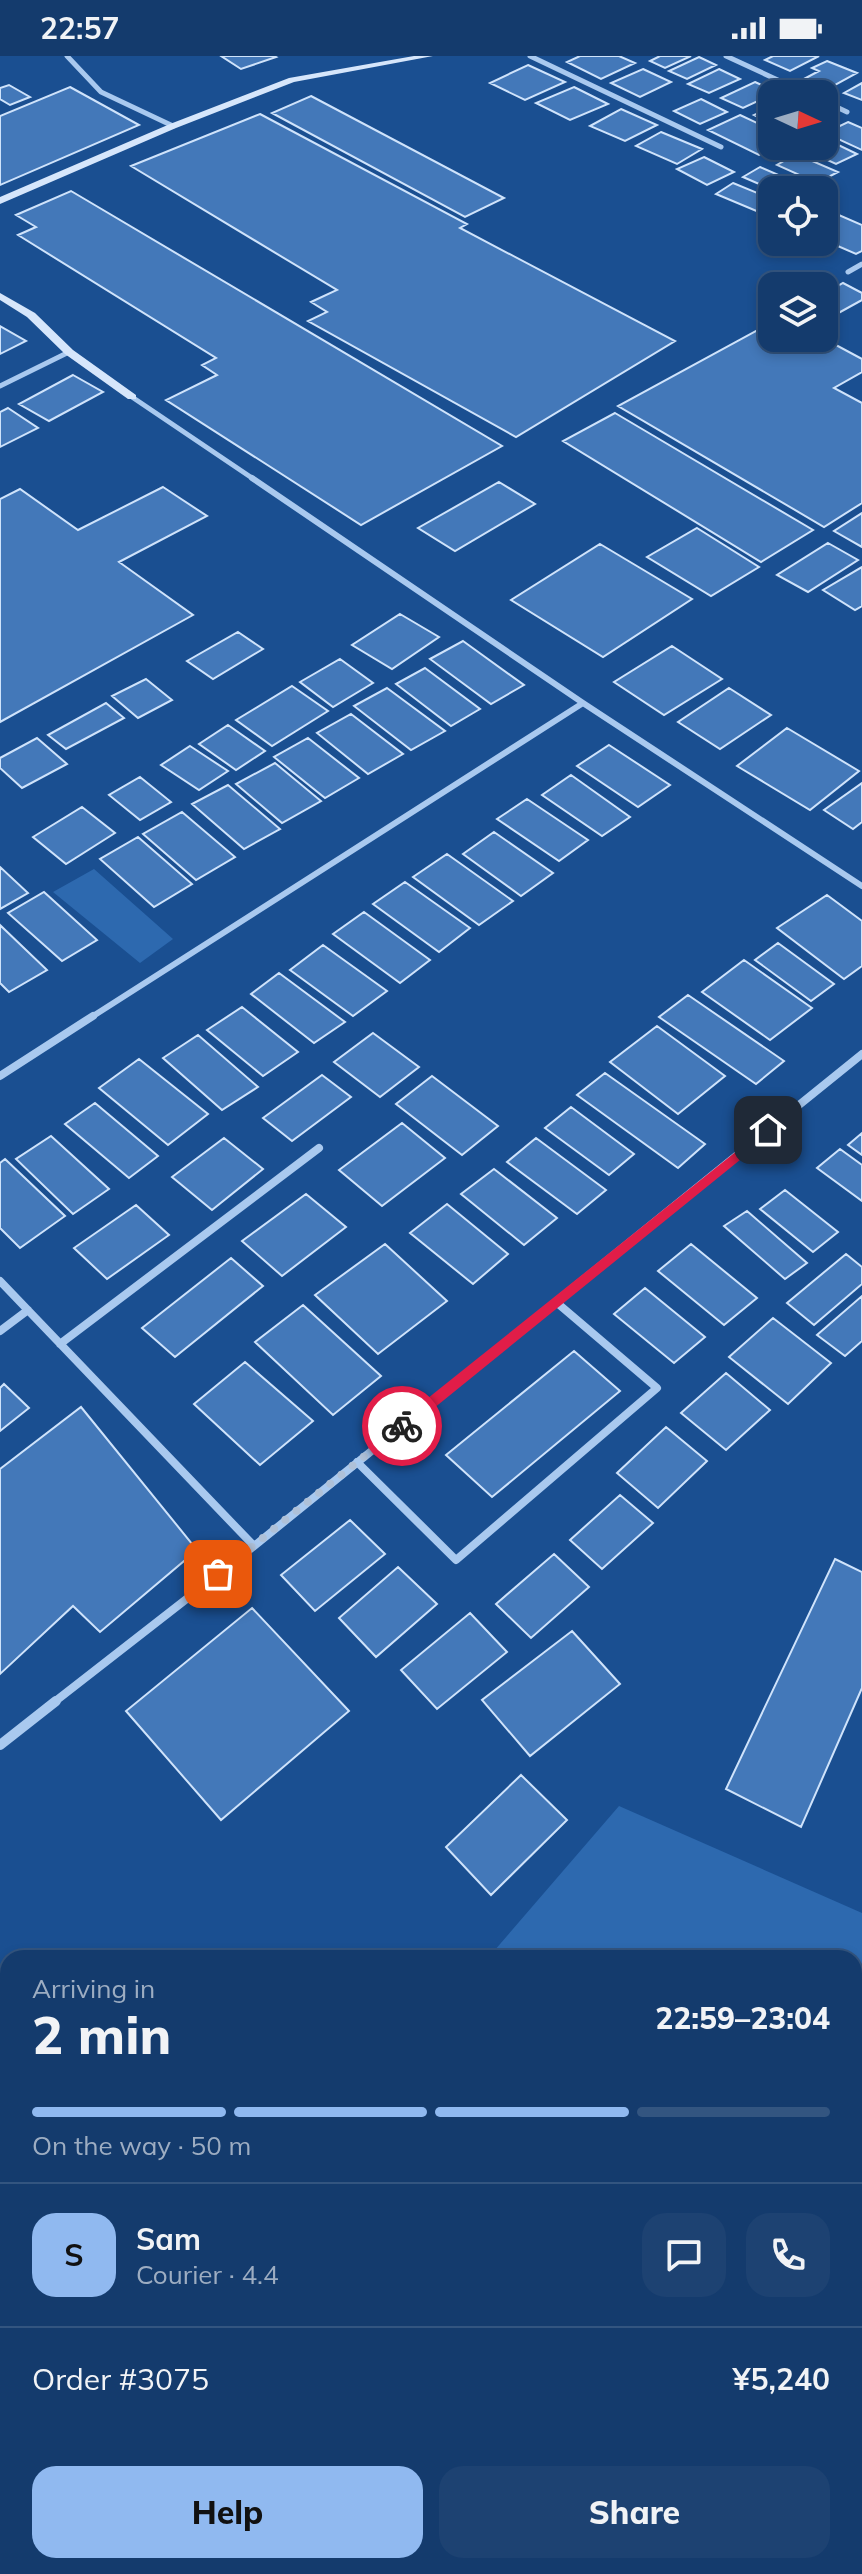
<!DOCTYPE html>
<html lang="en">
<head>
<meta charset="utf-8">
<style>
	body { margin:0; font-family:Mulish,sans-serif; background:#1d4272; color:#f1f3f6; height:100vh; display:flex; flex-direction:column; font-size:30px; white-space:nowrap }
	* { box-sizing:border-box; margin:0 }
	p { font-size:26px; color:#9dadc2 }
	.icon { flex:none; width:44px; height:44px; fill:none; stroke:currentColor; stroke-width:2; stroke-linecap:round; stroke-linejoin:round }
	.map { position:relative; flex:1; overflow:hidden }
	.sheet { position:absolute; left:0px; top:1894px; width:862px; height:624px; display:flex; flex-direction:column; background:#143b6d; border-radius:24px 24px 0 0; box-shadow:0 4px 12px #0003,0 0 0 2px #335580 }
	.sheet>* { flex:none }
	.needle { width:52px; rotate:94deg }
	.controls { position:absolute; left:758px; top:24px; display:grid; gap:16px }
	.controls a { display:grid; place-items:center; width:80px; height:80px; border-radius:16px; background:#143b6d; box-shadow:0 4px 12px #0003,0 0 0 2px #335580; font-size:40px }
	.pin { position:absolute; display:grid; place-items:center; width:68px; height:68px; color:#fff; margin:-34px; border-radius:16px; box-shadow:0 4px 12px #0006 }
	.courier { position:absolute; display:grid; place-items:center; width:80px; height:80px; margin:-40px; border:6px solid #e11d48; border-radius:50%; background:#fff; color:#222; box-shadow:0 2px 10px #0007 }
	.headline em { font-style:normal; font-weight:800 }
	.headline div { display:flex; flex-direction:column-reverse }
	.headline { display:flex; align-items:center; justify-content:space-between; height:136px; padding:0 32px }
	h1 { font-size:52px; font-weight:800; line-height:60px }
	.bar { display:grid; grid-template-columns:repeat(4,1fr); gap:12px 8px; align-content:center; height:96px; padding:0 32px }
	.bar i { height:10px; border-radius:6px; background:#335580 }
	.bar .on { background:#90b9f0 }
	.bar p { grid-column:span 4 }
	.line { display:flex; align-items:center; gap:20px; padding:0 32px; border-top:2px solid #335580 }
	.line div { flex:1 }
	.round { display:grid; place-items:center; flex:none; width:84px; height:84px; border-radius:24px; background:#1d4272 }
	.button { display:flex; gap:16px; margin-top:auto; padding:16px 32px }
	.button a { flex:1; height:92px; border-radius:24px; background:#90b9f0; color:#111; font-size:32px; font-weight:800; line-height:92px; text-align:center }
	.button a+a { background:#1d4272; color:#f1f3f6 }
	.status { display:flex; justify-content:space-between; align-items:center; height:56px; padding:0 40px; background:#143b6d; direction:ltr }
	.status svg { height:22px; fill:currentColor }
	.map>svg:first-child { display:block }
</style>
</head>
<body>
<div class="status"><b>22:57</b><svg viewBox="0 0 49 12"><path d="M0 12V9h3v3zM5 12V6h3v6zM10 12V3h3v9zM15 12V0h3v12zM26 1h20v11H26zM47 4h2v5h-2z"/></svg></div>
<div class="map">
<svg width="862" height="2518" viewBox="0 0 862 2518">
	<rect width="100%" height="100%" fill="#1a4f91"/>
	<path fill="#2d69af" d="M94,813L173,883L140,907L53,836Z
		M619,1750L862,1857V2024L854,2040V1902H488Z"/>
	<path fill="#4378b9" stroke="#cfe3fb" stroke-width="2" d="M221,0H274L276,1L241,13Z
		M580,0H619L635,7L601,23L567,6Z
		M660,0H691L665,12L650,5Z
		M773,0H819L790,15L765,4Z
		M699,1L716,9L687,23L669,15Z
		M827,5L857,17L826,34L802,24L819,15L812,12Z
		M528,9L565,26L525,44L490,27Z
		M643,13L671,26L640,41L611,27Z
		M719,13L740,23L709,37L688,28Z
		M755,26L777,36L743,52L721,42Z
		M862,27V44L844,37Z
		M9,29L30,41L10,49L0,43V32Z
		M70,31L139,69L0,129V60Z
		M574,31L608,48L570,64L536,47Z
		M311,40L504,142L465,161L272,57Z
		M701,43L727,56L700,68L674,55Z
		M772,51V68L754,59Z
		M621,53L657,69L625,85L590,70Z
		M260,58L467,168L460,172L675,285L516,381L308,265L327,256L311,246L337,234L131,110Z
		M740,59L772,74V90H778L759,99L708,74Z
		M848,66L862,72V94L825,77Z
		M661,76L702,93L677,108L636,90Z
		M824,82L857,98L836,108L799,91L824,90Z
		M796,98L838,116L817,127L777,109Z
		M704,101L734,116L707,129L677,113Z
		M760,111L804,130L797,134H773L743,121Z
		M733,127L772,143V154L766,159L716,138Z
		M71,135L502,390L361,469L166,344L217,319L202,309L216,302L18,179L36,171L16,159Z
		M825,153L862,169V195L856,198L824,184Z
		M843,227L862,237V244L824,265V238Z
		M0,270L26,285L0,298Z
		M765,270L772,274V282H823L862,303V316L834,332L862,347V447L824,471L618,350Z
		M73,319L103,336L49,365L19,348Z
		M8,352L38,372L0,391V356Z
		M615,357L813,474L761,506L563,385Z
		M499,426L535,448L455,495L418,472Z
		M163,431L207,460L119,506L193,559L0,666V443L20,433L78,474Z
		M862,457V491L834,475Z
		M697,472L759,511L711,540L647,501Z
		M828,487L858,504L808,536L777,519Z
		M600,488L692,543L603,601L511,544Z
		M862,511V550L855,554L823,534Z
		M400,558L439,581L392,613L352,589Z
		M238,576L263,593L213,623L187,605Z
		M463,585L524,629L491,648L430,603Z
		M672,590L722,623L664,659L614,626Z
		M340,603L373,627L333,651L300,626Z
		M425,612L480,653L451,670L396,628Z
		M146,623L172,644L138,662L112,640Z
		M292,630L328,655L272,690L236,664Z
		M387,632L445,675L411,694L354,650Z
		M729,632L771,659L720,693L678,666Z
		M106,647L124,662L66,693L48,679Z
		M351,658L403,698L368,718L317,677Z
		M228,669L265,695L236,714L199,688Z
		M787,672L859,715L810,754L737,710Z
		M37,682L67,708L22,732L0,712V702Z
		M308,682L359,722L325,742L274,701Z
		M609,689L670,729L638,751L577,710Z
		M190,690L228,715L199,734L161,709Z
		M275,707L321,745L282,767L236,728Z
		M571,719L630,761L602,780L542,739Z
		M140,721L171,746L140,764L109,739Z
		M862,727V766L853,773L824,754Z
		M228,729L280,773L244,793L192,748Z
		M527,743L588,784L559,805L497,763Z
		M82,751L115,777L66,808L33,781Z
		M182,756L235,801L196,824L143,778Z
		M494,776L553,817L521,840L463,798Z
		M138,781L192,828L154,851L100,803Z
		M447,798L513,845L479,869L413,821Z
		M0,811L28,837L0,853Z
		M405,826L470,872L439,896L373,848Z
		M44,836L97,884L62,905L8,857Z
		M827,839L862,865V910L844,923L777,872Z
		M364,856L430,904L400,927L333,878Z
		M0,869L47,914L9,936L0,927Z
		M778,887L834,928L811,945L755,904Z
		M323,889L387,935L353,960L290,914Z
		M744,904L812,952L770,984L702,936Z
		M279,917L345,966L314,987L251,938Z
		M688,939L784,1005L756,1028L659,961Z
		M242,951L298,996L263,1020L207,974Z
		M657,970L725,1020L678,1058L610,1006Z
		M373,977L419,1011L380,1041L334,1006Z
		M198,979L258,1031L222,1054L163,1002Z
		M139,1003L208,1058L168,1089L99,1032Z
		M605,1017L705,1088L678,1112L577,1039Z
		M322,1019L351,1041L292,1085L263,1062Z
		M432,1020L498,1070L462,1099L396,1048Z
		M95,1047L158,1100L129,1122L65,1068Z
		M571,1051L634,1098L609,1119L545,1072Z
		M402,1067L445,1102L382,1150L339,1114Z
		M862,1077V1099L848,1089Z
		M51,1080L109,1133L73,1158L16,1103Z
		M224,1082L263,1113L212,1154L172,1121Z
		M536,1082L606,1134L577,1158L507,1106Z
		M840,1093L862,1109V1145L817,1112Z
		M5,1103L65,1160L20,1192L0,1172V1107Z
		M494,1113L557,1162L524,1189L461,1138Z
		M785,1134L838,1176L813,1196L760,1153Z
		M306,1138L346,1171L282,1220L242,1185Z
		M447,1148L508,1198L473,1228L410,1177Z
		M136,1149L169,1179L107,1223L74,1192Z
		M747,1155L807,1207L785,1223L724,1170Z
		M385,1188L447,1245L378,1298L315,1239Z
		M691,1188L757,1242L724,1269L658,1215Z
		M846,1198L862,1211V1228L814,1269L787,1247Z
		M231,1202L263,1230L175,1301L142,1272Z
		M645,1232L705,1281L674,1307L614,1258Z
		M862,1240V1285L845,1300L817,1279Z
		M303,1249L381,1320L333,1359L255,1286Z
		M773,1262L831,1307L788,1348L729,1301Z
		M574,1295L620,1335L492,1441L446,1399Z
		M245,1306L313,1365L260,1409L194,1348Z
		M726,1317L770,1354L726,1394L681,1357Z
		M4,1328L29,1352L0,1375V1332Z
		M81,1351L197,1494L100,1576L73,1550L0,1618V1413Z
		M666,1371L707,1405L658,1452L617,1417Z
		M620,1439L653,1467L602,1513L570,1484Z
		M350,1464L385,1498L315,1555L281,1519Z
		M554,1498L589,1531L531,1582L496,1548Z
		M835,1503L862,1516V1632L801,1771L726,1733Z
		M398,1511L437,1548L376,1601L339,1562Z
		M252,1552L349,1655L221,1764L126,1655Z
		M470,1557L507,1596L437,1653L401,1614Z
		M572,1575L620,1628L530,1700L482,1644Z
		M521,1719L567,1764L491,1839L446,1791Z
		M8,1976V2025L0,2032V1982Z
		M8,2047V2078L0,2084V2054Z
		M8,2102V2158L0,2164V2108Z
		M3,2194L8,2201V2292L4,2287L0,2291V2197Z
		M11,2510H64L69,2518H3Z
		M268,2510H374L377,2515L375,2518H274Z
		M546,2510H607L615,2518H539Z"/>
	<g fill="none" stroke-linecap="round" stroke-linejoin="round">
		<path stroke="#a9c9ef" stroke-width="5" d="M67,0L101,36L173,70
			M530,0L721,91
			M726,0L808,38
			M824,45L847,56
			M848,216L862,208
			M0,330L69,296
			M132,341L255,424"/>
		<path stroke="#a9c9ef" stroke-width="6" d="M252,422L583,647L862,830
			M90,962L583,647"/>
		<path stroke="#a9c9ef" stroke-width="8" d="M0,1020L93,960
			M0,1225L254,1490
			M0,1275L28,1254
			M60,1288L319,1092
			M357,1406L456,1504L657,1332L556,1246
			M53,1647L243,1499L862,998"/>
		<path stroke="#a9c9ef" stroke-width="10" d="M0,1689L56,1645
			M0,2423L8,2415
			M153,2510L159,2518
			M423,2518L429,2510"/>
		<path fill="#d6e6fb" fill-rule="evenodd" d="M414,0H433L294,26L176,72L0,148V141L170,68L289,22Z
			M0,237L35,257L73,294L136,339V343H128L65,298L27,261L0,244Z"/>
	</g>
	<path fill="#e11d48" d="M768,1070L772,1071V1078L407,1374H398V1366Z"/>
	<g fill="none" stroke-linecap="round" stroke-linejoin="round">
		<path stroke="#afc1d8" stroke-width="8" stroke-dasharray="0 14.4" d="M218,1518L402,1370"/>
	</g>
</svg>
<div class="controls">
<a><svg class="needle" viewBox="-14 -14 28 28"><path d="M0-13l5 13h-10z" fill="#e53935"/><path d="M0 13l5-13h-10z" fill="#9dadc2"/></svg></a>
<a><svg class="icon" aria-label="locate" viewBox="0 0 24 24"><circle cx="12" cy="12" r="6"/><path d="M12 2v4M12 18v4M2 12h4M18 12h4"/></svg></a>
<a><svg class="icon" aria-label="layers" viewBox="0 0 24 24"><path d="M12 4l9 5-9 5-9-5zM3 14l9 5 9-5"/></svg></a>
</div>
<div class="pin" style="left:218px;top:1518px;background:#ea580c"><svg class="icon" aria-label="bag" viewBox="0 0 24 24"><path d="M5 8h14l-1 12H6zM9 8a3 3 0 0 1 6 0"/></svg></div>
<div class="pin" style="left:768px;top:1074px;background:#1f2937"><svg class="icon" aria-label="home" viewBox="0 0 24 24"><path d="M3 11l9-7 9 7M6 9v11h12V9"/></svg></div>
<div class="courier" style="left:402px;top:1370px"><svg class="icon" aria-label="bike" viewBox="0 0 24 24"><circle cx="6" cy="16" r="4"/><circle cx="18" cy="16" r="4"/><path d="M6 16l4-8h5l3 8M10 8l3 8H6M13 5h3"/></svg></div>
<section class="sheet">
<div class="headline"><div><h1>2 min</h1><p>Arriving in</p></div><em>22:59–23:04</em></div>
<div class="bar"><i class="on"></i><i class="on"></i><i class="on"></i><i></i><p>On the way · 50 m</p></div>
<div class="line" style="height:144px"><b class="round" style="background:#90b9f0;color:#111">S</b><div><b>Sam</b><p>Courier · 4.4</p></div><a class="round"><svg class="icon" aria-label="chat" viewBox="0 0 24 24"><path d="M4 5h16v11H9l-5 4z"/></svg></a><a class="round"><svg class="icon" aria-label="phone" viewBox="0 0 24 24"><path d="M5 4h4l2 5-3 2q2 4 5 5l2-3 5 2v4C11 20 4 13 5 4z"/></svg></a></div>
<div class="line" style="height:104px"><div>Order #3075</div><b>¥5,240</b></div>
<div class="button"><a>Help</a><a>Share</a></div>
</section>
</div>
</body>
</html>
